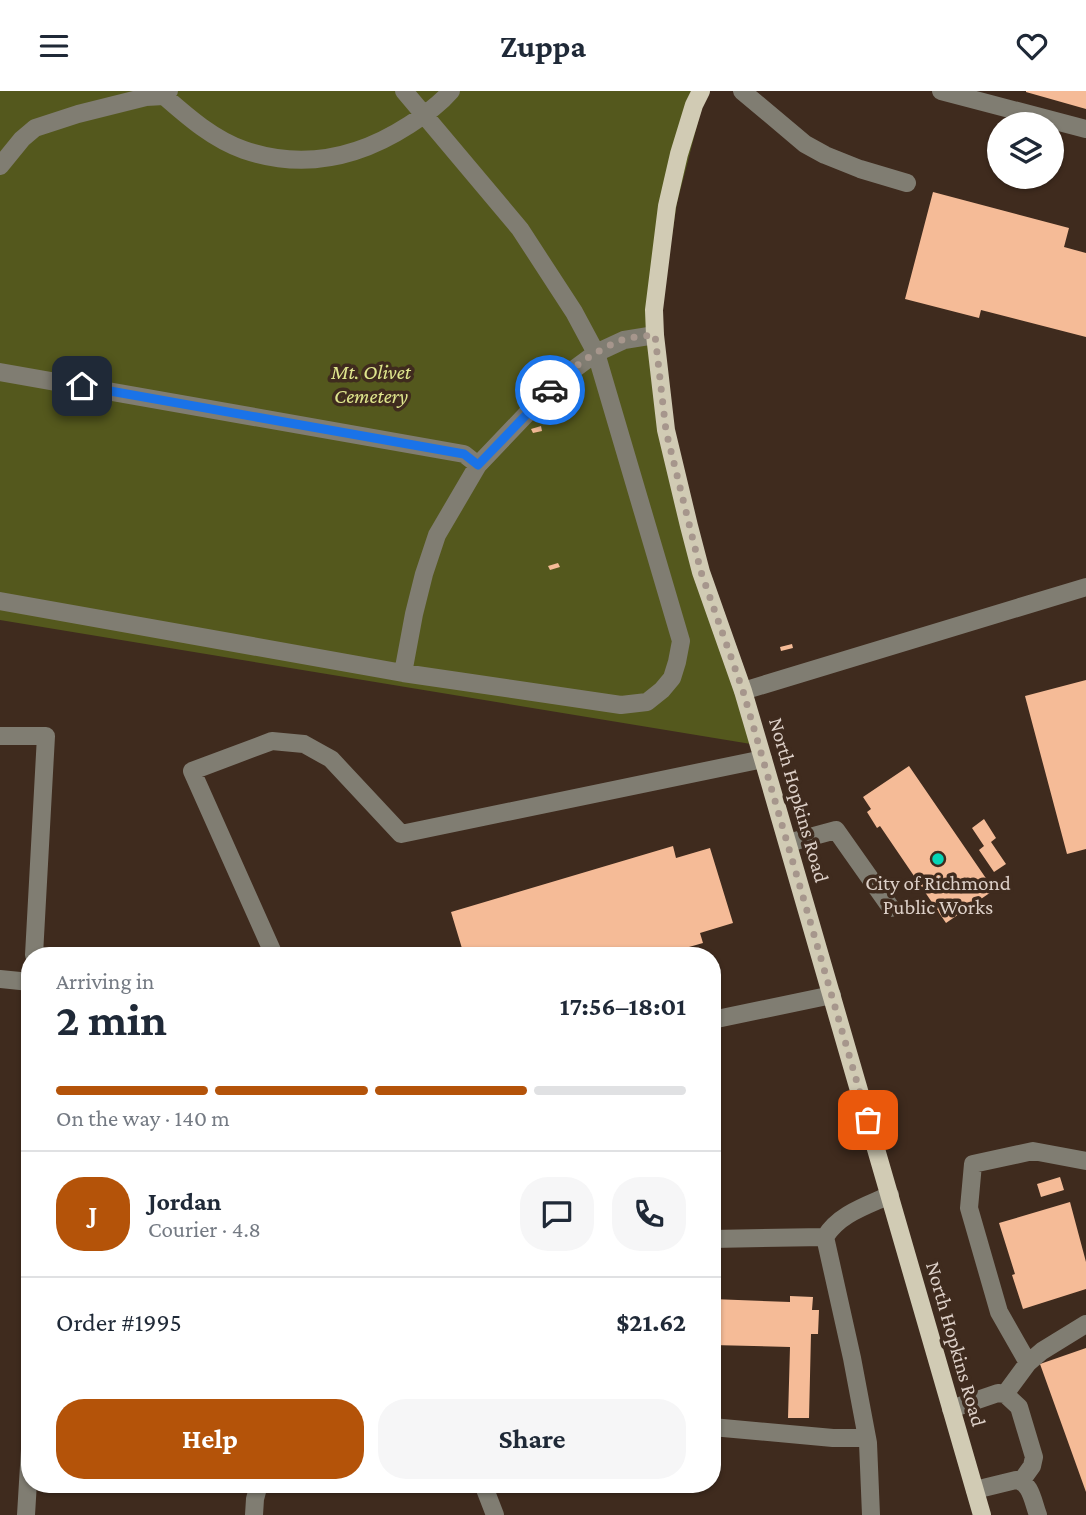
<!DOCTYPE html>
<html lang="en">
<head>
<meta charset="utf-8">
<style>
	body { margin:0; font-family:"Crimson Pro",serif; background:#f6f6f7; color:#1f2937; height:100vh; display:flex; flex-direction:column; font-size:26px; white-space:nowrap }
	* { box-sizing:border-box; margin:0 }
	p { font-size:23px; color:#747a83 }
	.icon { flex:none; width:38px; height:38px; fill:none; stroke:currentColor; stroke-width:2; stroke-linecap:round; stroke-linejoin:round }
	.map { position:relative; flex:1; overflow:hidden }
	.sheet { position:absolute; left:21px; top:856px; width:700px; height:546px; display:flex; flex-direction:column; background:#fff; border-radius:28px; box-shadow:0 2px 5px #0004 }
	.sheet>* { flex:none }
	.controls { position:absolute; left:987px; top:21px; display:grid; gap:14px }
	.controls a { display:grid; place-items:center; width:77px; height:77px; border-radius:50%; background:#fff; box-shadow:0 2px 5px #0004; font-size:35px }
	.pin { position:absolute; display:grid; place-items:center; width:60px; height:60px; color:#fff; margin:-30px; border-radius:14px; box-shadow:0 4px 10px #0006 }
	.courier { position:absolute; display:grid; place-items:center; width:70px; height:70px; margin:-35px; border:5px solid #1a73e8; border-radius:50%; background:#fff; color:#222; box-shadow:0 2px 9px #0007 }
	.overview em { font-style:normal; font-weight:700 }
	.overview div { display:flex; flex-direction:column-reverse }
	.overview { display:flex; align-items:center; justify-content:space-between; height:119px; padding:0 35px }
	h1 { font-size:46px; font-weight:700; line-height:52px }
	.bar { display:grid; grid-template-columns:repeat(4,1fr); gap:10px 7px; align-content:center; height:84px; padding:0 35px }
	.bar i { height:9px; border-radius:5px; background:#e0e1e3 }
	.bar .current { background:#b45309 }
	.bar p { grid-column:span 4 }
	.line { display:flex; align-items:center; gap:18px; padding:0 35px; border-top:2px solid #e0e1e3 }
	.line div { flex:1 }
	.round { display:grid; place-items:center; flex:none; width:74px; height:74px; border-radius:28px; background:#f6f6f7 }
	.primary-button { display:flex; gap:14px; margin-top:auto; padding:14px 35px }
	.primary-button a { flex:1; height:80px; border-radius:28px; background:#b45309; color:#fff; font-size:28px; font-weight:700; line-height:80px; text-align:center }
	.primary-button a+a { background:#f6f6f7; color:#1f2937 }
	header { display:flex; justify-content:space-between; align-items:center; height:91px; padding:0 35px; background:#fff; font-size:32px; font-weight:700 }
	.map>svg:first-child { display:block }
</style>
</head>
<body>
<header><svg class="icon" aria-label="menu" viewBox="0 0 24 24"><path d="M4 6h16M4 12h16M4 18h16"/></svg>Zuppa<svg class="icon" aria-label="heart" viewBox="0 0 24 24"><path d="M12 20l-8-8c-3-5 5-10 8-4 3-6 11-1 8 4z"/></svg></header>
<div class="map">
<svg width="1086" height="1424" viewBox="0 0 1086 1424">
	<rect width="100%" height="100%" fill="#3f2b1e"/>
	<path fill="#54581d" d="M0,0H706L677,112L659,229L673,344L698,452L757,654L0,529Z"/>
	<path fill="#f5bb97" d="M1026,0H1086V18L1026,1Z
		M933,101L1069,137L1064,156L1086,162V246L981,219L979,227L905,208Z
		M541,335L542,340L533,342L531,338Z
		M558,472L560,476L550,479L548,475Z
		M792,553L793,557L781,560L780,556Z
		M1086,589V758L1067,763L1025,605Z
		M909,675L994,799L946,832L880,735L877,737L867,721L871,718L863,706Z
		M984,728L996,747L991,751L1006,773L994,781L979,759L984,755L972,737Z
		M673,755L676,767L710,757L733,832L700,842L703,852L661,864H464L451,821Z
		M1060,1086L1064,1099L1041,1106L1037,1093Z
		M1070,1111L1086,1171V1198L1023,1218L1012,1184L1015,1183L999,1132Z
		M790,1205L813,1206L812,1219H819L818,1243H811L809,1327H788L790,1256L712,1254V1208L790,1211Z
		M1086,1257V1401L1040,1273Z"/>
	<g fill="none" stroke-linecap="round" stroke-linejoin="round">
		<path stroke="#807d72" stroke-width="18" d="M742,0L805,53L825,64L860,78L907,92
			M941,0L1086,38
			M164,5C188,26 213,48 244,59C303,79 358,67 409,34C425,24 439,14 451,0
			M0,75L22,48L35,37L78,23L146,6L164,5L169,0
			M0,281L464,363L478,374
			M0,510L403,582L621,614L647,611L662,599L672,587L677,571L681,550L596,262L574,221L520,138L404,0
			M403,582L414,523L424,483L437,444L478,374L558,290L596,262L624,249L655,244
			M743,600L1086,496
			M0,645H46L34,864
			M788,752L836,739L891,817
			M274,864L192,680L272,650L304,653L331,668L401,743L763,668
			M0,888L30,891
			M712,929L832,904
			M712,1148L825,1146
			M1028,1272L999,1221L969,1117L973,1073L1033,1060L1086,1070
			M1005,1303L1028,1272L1042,1260L1086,1233
			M951,1318L998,1302L1005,1303L1019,1316L1034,1366L1032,1375L1022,1389
			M712,1336L833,1347H867
			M483,1393L495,1424
			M975,1399L1016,1389C1031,1391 1033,1411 1038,1424
			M26,1424L30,1358
			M254,1424L255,1408L259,1393
			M871,1424L868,1352L852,1267L825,1146C839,1123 866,1115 890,1104"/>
		<path stroke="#d1cbb4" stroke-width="18" d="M701,0L694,14L679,63L667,115L654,219L655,244L666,339L689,435L701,481L743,600L763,668L982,1424"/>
	</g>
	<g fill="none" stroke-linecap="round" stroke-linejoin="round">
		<path stroke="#a6968c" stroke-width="7" stroke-dasharray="0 12.6" d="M550,299C569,278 596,259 622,249C632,246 644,245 655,244L666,340L701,481L743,600L868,1029"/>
		<path stroke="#1a73e8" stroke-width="9" d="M82,295L464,363L478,374L550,299"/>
	</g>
	<circle fill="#06d5b6" stroke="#3f2b1e" stroke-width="2.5" cx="938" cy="768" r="7"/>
	<g text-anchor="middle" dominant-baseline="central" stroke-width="7" stroke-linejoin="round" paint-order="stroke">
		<g font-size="21" font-style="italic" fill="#dfe68d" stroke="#3f2b1e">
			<text x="371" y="281">Mt. Olivet<tspan x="371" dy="24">Cemetery</tspan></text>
		</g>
		<g font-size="21" fill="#ddd0c8" stroke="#3f2b1e">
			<text transform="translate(799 709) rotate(74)">North Hopkins Road</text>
			<text transform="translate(956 1253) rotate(74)">North Hopkins Road</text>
		</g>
		<g font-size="21" fill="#ddd0c8" stroke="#3f2b1e">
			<text x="938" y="792">City of Richmond<tspan x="938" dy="24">Public Works</tspan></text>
		</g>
	</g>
</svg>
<div class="controls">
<a><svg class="icon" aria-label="layers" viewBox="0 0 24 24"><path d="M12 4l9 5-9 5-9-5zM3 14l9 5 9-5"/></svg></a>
</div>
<div class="pin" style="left:868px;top:1029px;background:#ea580c"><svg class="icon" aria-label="bag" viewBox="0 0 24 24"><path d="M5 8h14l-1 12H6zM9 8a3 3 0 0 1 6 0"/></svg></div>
<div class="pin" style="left:82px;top:295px;background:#1f2937"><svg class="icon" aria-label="home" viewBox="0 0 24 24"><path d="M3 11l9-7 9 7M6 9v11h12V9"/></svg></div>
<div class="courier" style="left:550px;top:299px"><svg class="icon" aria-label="car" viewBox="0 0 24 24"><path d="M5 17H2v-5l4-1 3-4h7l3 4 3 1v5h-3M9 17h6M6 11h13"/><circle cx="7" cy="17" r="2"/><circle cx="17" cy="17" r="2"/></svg></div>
<section class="sheet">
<div class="overview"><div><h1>2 min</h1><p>Arriving in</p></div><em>17:56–18:01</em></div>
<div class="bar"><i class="current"></i><i class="current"></i><i class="current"></i><i></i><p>On the way · 140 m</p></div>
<div class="line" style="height:126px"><b class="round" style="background:#b45309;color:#fff">J</b><div><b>Jordan</b><p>Courier · 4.8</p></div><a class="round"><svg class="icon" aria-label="chat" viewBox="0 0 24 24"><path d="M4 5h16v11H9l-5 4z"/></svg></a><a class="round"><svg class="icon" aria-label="phone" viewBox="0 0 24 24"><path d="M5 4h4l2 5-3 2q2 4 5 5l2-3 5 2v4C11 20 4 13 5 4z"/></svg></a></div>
<div class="line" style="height:91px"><div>Order #1995</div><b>$21.62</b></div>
<div class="primary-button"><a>Help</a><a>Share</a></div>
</section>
</div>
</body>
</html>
